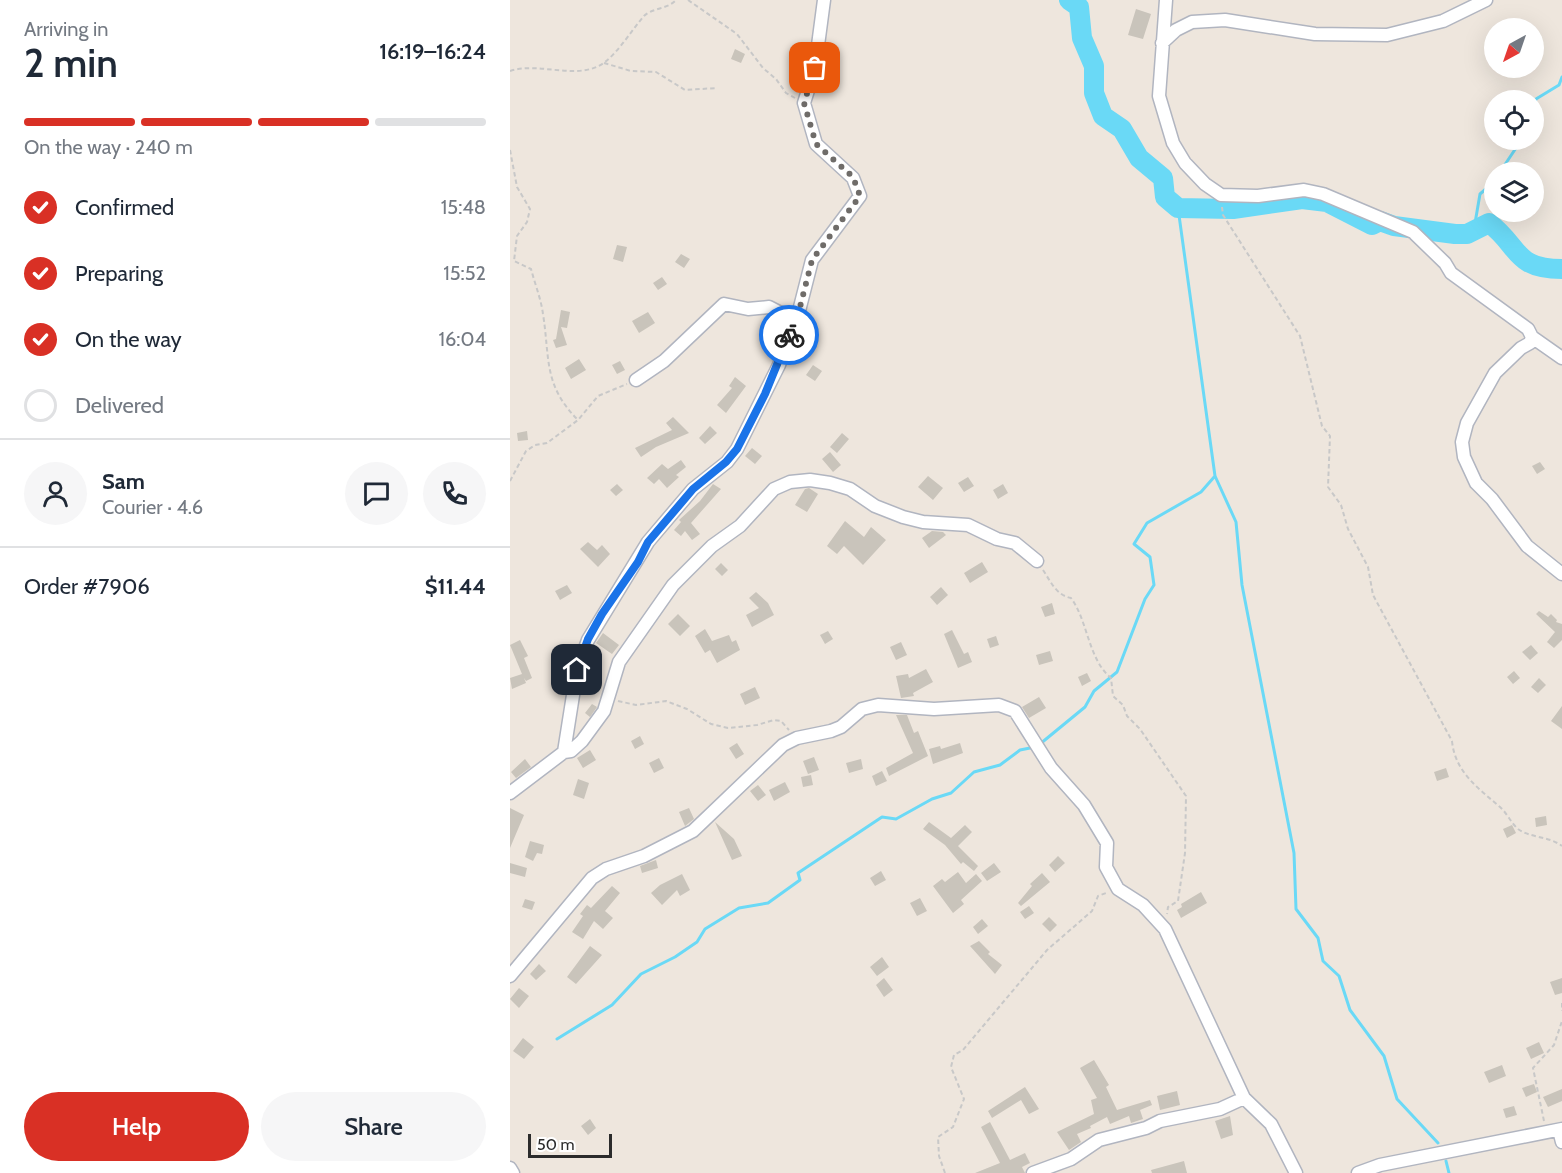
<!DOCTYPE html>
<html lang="en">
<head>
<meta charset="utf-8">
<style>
	body { margin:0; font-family:Cabin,sans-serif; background:#f6f6f7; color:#1f2937; height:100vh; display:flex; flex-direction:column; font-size:22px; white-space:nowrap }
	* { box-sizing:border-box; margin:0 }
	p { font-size:20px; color:#747a83 }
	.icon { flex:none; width:33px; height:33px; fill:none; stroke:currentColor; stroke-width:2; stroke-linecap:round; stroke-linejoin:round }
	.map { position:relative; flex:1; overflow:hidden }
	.drawer { display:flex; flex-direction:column; background:#fff; width:510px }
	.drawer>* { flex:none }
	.needle { width:39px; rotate:220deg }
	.controls { position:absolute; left:974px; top:18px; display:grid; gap:12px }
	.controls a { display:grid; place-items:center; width:60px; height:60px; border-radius:50%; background:#fff; box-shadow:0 6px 24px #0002; font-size:30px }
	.scale { position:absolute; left:18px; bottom:15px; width:84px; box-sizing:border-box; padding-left:6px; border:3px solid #2b2b2b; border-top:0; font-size:16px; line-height:21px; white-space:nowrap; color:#2b2b2b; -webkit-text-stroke:4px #fff; paint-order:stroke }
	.pin { position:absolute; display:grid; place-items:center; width:51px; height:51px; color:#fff; margin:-26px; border-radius:12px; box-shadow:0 3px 9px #0006 }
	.courier { position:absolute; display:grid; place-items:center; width:60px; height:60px; margin:-30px; border:4px solid #1a73e8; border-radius:50%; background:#fff; color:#222; box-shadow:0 2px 8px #0007 }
	.overview em { font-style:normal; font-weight:600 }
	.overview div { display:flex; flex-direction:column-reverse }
	.overview { display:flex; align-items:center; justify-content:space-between; height:102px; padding:0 24px }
	h1 { font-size:39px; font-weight:600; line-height:45px }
	.bar { display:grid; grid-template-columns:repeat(4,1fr); gap:9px 6px; align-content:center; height:72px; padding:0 24px }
	.bar i { height:8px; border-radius:4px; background:#e0e1e3 }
	.bar .current { background:#d93025 }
	.bar p { grid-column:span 4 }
	.line { display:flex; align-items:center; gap:15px; padding:0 24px; border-top:2px solid #e0e1e3 }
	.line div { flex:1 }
	.round { display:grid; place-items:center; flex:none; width:63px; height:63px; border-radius:32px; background:#f6f6f7 }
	ol { padding:0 24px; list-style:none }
	li { display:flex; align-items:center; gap:18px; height:66px }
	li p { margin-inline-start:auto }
	li .icon { padding:6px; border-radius:50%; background:#d93025; color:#fff; stroke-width:4 }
	li:last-child { color:#747a83 }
	li i { width:33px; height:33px; border:3px solid #e0e1e3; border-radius:50% }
	.primary-button { display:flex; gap:12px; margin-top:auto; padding:12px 24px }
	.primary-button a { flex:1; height:69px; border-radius:36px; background:#d93025; color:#fff; font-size:24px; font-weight:600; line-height:69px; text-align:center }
	.primary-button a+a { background:#f6f6f7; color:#1f2937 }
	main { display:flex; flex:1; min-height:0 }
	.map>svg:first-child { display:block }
</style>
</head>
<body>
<main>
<section class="drawer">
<div class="overview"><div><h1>2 min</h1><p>Arriving in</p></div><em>16:19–16:24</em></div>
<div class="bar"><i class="current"></i><i class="current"></i><i class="current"></i><i></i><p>On the way · 240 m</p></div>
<ol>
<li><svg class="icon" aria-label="check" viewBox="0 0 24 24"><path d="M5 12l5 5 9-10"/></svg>Confirmed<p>15:48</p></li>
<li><svg class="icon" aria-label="check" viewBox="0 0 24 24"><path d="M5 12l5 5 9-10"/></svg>Preparing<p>15:52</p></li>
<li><svg class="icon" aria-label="check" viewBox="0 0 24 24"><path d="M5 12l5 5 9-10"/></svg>On the way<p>16:04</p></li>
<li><i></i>Delivered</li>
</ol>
<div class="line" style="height:108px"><a class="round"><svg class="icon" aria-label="person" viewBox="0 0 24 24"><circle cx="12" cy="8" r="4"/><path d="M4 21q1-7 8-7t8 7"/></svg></a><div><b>Sam</b><p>Courier · 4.6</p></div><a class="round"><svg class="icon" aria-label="chat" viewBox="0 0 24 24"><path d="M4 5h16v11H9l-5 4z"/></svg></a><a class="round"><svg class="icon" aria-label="phone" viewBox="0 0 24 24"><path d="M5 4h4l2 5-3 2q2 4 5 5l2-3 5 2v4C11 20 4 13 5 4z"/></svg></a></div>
<div class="line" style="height:78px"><div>Order #7906</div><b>$11.44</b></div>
<div class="primary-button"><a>Help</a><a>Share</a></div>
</section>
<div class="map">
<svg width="1052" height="1173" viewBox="0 0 1052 1173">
	<rect width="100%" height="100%" fill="#eee6dd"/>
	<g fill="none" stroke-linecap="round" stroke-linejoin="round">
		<path stroke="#6ad9f6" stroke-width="3" d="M1023,109L1026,99L1049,85L1052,77
			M990,172L1006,148L1008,140
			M668,208L705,476L726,522L732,585L784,853L786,909L808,938L813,961L829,976L840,1010L874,1056L887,1099L928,1143
			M964,229L970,194L984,182
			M530,744L575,707L584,691L607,672L635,599L644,585L640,557L624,544L637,523L691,492L705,476
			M47,1039L102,1005L131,974L165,957L187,942L195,929L229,908L258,903L290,880L288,873L372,817L386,819L422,799L441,793L464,772L490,765L510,750L525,747
			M936,1161L939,1173"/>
		<path stroke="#6ad9f6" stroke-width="20" d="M559,0L569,7L572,38L584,66V93L593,116L612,129L629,158L653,178L655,197L668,208L723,209L792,199L817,202L862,225L870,221L884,226L945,234H957L979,223C1010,246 1003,269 1052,269"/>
	</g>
	<path fill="#c9c4bb" d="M626,9L641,14L633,39L618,35Z
		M225,49L235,54L231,63L221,59Z
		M107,245L117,247L113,262L103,259Z
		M171,254L180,259L174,268L165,262Z
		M152,277L157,284L148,290L143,283Z
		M51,310L60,312L57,328L51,327L57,345L46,348L43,340L46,339Z
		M138,312L145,323L129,333L122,321Z
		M69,359L76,370L61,379L55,368Z
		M110,361L115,370L107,374L102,365Z
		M303,365L312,371L305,381L296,375Z
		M225,377L236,386L216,413L207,405L222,388L219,386Z
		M163,417L179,433L146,447L131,457L125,448L162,430L156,423Z
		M200,426L207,433L195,444L189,438Z
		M17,431L18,440L8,441L7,433Z
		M332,433L339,439L327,453L320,447Z
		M242,448L252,456L245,464L235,456Z
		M320,452L331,465L323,472L312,459Z
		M171,460L176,467L166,475L169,477L157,488L149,479L144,484L137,478L152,464L158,469Z
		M1030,462L1035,469L1027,474L1022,466Z
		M418,476L433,488L423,500L408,487Z
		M458,477L464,486L454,492L448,483Z
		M107,484L113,490L106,496L100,490Z
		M203,484L211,489L181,523L190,534L182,540L175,531L171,536L164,530L171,522L169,520L190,501Z
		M493,484L498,493L488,499L483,490Z
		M299,488L308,494L297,512L285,505L295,489Z
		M335,521L354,537L361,527L376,540L353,565L334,546L327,554L317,546Z
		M422,531L433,532L436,535L419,548L412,538Z
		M78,542L87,550L92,545L100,554L88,567L70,549Z
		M472,562L478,572L460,583L454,573Z
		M211,563L218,570L212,576L205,569Z
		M57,585L62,593L50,600L45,591Z
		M431,587L438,595L427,605L420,597Z
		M246,592L258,603L264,615L242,627L236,615L249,608L239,598Z
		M542,603L545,614L535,617L531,607Z
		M1029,611L1038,617L1041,614L1047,620L1046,622L1052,624V640L1044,648L1037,642L1045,632L1026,614Z
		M168,614L180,626L170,636L158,624Z
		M195,629L202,641L219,635L222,642L226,640L230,650L207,663L200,650L195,653L185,636Z
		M442,630L454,654L458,652L462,662L448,668L434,634Z
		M318,631L323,639L315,644L310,635Z
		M93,633L109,645L102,654L86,643Z
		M486,636L489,645L480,648L477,639Z
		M10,640L18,656L14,658L22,678L16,681L14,678L16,683L2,689L0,678L12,674L0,645Z
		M391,642L397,655L386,660L380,647Z
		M1021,645L1028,653L1020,660L1012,652Z
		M540,651L543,661L529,665L526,655Z
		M416,669L423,682L403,693L404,696L391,698L386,676L398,674L399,678Z
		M1004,671L1010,678L1003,684L997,677Z
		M577,673L581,681L572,686L568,677Z
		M1029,678L1036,685L1028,693L1021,687Z
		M245,687L250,698L235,705L230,694Z
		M529,697L536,708L519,718L512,707Z
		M82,704L87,707L80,717L75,713Z
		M1052,706V729L1041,721Z
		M386,715H397L404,733L408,731L418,756L379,776L376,768L403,753Z
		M130,736L134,744L125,749L121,741Z
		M227,743L234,754L226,759L219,748Z
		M450,743L453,753L423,764L419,749L430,746L431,749Z
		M80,750L86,760L73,768L67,758Z
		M304,757L309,770L298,774L293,761Z
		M149,758L154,768L144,773L139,763Z
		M15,759L21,767L6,778L1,772Z
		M351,759L353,769L339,773L336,763Z
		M936,768L939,777L927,781L924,772Z
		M372,771L377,781L366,786L362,776Z
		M301,775L303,785L293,787L291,777Z
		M68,779L79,783L74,799L63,795Z
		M275,782L280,792L264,801L259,790Z
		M248,785L256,795L248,801L240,791Z
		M0,808L14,815L0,848Z
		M179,808L184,819L175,826L169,812Z
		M1036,816L1037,825L1026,827L1025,818Z
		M205,822L224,839L232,856L222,860Z
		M419,822L441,838L455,825L462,832L448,846L468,866L464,871L453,862L451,864L435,845L413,829Z
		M1002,825L1006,833L997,838L993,829Z
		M20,841L34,845L32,854L27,853L23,861L15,857Z
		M548,856L555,863L545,872L539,865Z
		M146,860L148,868L132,873L130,866Z
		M0,863L17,868L15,877L0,873Z
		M484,863L491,872L477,881L471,873Z
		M371,871L376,880L365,886L360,878Z
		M448,872L456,883L466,874L472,881L451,900L454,904L443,913L423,886L432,879L435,882Z
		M532,873L540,882L511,906L508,903L522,886L520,884Z
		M172,874L180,890L170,896L167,890L152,905L141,893L150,885Z
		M102,886L110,893L95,911L103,918L93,929L84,921L73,939L62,932L73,916L70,914L77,905L81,908Z
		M691,892L697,903L671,918L667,910L672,907L671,904Z
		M410,898L417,911L407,916L400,903Z
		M15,899L25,902L22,910L12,907Z
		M519,906L524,913L515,919L510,912Z
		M539,917L547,925L540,932L532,924Z
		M472,919L478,926L468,934L463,927Z
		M469,941L480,952L478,954L492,965L485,974L460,946Z
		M80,946L92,955L66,984L57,977Z
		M372,957L379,967L367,976L360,967Z
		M29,964L36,971L26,980L20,974Z
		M374,978L383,990L374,997L366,985Z
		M1052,978V993L1045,995L1040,982Z
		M9,988L19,996L9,1008L0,999Z
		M13,1038L24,1047L14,1059L3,1051Z
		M1029,1042L1034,1053L1021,1059L1016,1048Z
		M584,1060L599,1085L596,1087L607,1110L640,1100L642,1105L630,1110L633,1119L621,1123L619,1116L600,1124L597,1117L580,1126L581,1128L567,1134L571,1142L559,1150L547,1132L584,1114L581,1100L587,1098L570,1068Z
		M992,1065L996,1076L979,1083L974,1072Z
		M1024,1084L1027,1092L1016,1097L1012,1088Z
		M515,1087L529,1109L519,1114L511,1100L482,1118L478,1111Z
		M1052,1089V1101L1038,1107L1033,1097Z
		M667,1091L670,1105L650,1110L647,1096Z
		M1004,1106L1007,1115L996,1118L993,1109Z
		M720,1116L723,1135L711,1139L705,1121Z
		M80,1119L86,1128L78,1135L71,1126Z
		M480,1122L500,1160L515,1153L520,1163L512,1167L515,1173H465L490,1163L471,1127Z
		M674,1161L677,1173H642L641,1170Z"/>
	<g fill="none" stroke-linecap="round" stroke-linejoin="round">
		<defs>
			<path id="minor" d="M656,0L649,96L663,143L675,163L695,184L711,195L748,196L794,190L813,194L903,232L935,263L941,273L1018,329L1022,337L1020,343L1011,348L985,373L957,423L952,442L954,457L966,483L982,499L1017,546L1052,574
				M652,43L666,30L682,22L715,20L805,34L877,35L933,21L976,0
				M1022,337L1052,358
				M126,380L154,361L214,304L238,309L259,307L284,320
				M54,752L67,670L78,640L138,542L183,489L217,462L227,449L269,365L289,311L302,260L350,196L343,178L306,144L294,103L305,68L314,0
				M0,793L54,752L61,751L72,741L94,711L109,662L163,585L202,546L230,526L264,489L280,482L300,480L320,483L340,489L365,506L393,517L413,522L458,525L487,539L505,543L527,561
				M0,976L82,878L96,869L134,856L183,831L273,745L287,738L321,731L331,727L352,709L368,705L424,709L489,705L505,711L541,768L574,805L597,843L596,867L608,889L633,905L655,929L734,1098L761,1124L786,1173
				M1049,1130L1052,1142
				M0,1168L3,1173
				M523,1173L561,1159L589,1140L636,1128L650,1121L710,1109L734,1098
				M848,1173L870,1165L1052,1129"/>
		</defs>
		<use href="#minor" stroke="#b1b5c0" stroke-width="15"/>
		<path stroke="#c8c8c8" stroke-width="2" stroke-dasharray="4.5 3" stroke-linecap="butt" d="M178,0L227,34L253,68L266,79L276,93L285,98
			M94,63L121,71L146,72L175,90L207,88
			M0,71C29,61 69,82 95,62C110,50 121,31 134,16C142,8 158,9 166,0
			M0,150L7,187L20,209L17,222L7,236L4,261L21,269C25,284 31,299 33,314C40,358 33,385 68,420
			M712,207L713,215L790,336L812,426L820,436L818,487L831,505L838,529L858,567L863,595L942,741C945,772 968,788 990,807C997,813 1001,823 1008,829C1020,838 1039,836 1052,846
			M0,481L16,451L25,445L37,443L68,420L88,396L117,384
			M533,570C541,582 546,595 561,598C578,621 578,659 601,678L603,696L613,705L617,716L630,729L676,796L675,853L668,901L658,907L657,914
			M108,701L126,705L156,701L177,709L201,724L218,728L247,725L264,720L271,721L279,730
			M1052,1003V1011
			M1034,1121L1023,1068L1044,1045L1052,1021
			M435,1173L429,1156L428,1137L443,1127L454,1099L441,1067L444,1055L453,1050L537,950L582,911L588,896L596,893"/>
		<use href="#minor" stroke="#fff" stroke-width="12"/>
	</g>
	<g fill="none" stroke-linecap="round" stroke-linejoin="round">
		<path stroke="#6f6c69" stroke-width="6" stroke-dasharray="0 10.8" d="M279,335L289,311L302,260L350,196L343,177L306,144L294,103L305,68"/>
		<path stroke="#1a73e8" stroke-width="8" d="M67,670L78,639L92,614L128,562L138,542L183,489L216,462L227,449L255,394L279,335"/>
	</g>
</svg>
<div class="controls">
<a><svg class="needle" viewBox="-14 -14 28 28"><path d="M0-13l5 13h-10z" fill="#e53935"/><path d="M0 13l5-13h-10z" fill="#747a83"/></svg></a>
<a><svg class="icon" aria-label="locate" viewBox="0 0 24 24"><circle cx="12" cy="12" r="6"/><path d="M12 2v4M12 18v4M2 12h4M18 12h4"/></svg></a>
<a><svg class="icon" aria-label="layers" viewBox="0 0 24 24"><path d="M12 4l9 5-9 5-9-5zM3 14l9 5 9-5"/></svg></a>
</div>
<div class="scale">50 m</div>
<div class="pin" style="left:305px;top:68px;background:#ea580c"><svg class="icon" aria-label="bag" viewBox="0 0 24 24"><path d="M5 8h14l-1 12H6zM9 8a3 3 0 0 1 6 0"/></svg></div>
<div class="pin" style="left:67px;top:670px;background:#1f2937"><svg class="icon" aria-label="home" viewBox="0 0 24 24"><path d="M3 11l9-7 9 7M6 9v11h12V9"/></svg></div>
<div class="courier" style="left:279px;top:335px"><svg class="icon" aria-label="bike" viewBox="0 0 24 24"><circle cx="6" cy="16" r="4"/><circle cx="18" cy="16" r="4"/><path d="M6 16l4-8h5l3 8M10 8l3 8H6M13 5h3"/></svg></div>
</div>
</main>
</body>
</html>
